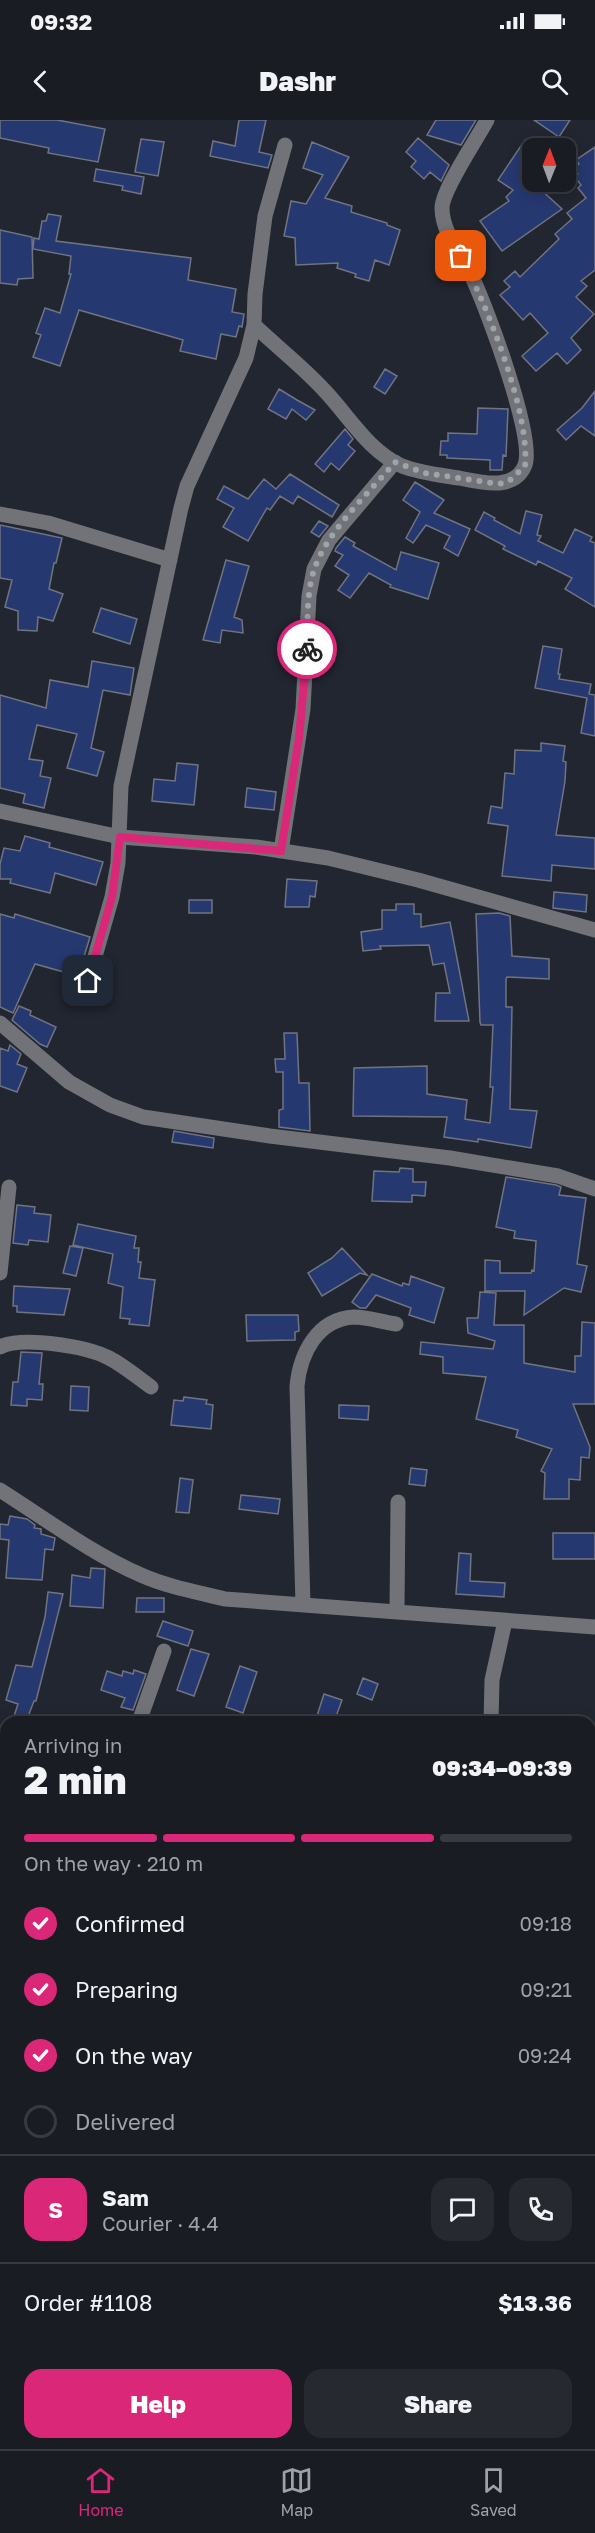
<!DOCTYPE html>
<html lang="en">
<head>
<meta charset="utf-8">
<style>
	body { margin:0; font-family:"Golos Text",sans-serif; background:#272931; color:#f1f3f6; height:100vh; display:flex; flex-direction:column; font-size:22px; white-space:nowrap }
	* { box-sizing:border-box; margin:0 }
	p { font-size:20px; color:#9fa1a6 }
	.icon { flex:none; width:33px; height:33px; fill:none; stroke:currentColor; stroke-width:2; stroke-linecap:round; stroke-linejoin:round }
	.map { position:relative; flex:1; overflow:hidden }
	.drawer { position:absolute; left:0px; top:1596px; width:596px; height:734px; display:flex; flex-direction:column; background:#1a1c24; border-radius:18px 18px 0 0; box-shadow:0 3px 15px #0003,0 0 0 2px #383a41 }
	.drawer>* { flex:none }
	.needle { width:39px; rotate:1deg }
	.controls { position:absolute; left:522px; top:18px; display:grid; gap:12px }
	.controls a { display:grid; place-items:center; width:54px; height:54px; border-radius:12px; background:#1a1c24; box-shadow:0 3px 15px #0003,0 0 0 2px #383a41; font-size:30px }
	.pin { position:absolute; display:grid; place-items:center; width:51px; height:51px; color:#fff; margin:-26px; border-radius:12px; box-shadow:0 3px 9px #0006 }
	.courier { position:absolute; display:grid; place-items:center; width:60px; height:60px; margin:-30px; border:4px solid #db2777; border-radius:50%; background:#fff; color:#222; box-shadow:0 2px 8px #0007 }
	.overview em { font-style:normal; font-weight:800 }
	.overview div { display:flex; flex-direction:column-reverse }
	.overview { display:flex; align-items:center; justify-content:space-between; height:102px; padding:0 24px }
	h1 { font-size:39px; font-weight:800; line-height:45px }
	.bar { display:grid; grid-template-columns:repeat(4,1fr); gap:9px 6px; align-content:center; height:72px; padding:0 24px }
	.bar i { height:8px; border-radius:4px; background:#383a41 }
	.bar .current { background:#db2777 }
	.bar p { grid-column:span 4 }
	.line { display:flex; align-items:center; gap:15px; padding:0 24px; border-top:2px solid #383a41 }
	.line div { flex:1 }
	.round { display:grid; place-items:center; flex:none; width:63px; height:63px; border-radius:18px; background:#272931 }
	ol { padding:0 24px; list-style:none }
	li { display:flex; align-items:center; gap:18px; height:66px }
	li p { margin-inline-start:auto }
	li .icon { padding:6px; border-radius:50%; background:#db2777; color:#fff; stroke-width:4 }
	li:last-child { color:#9fa1a6 }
	li i { width:33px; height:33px; border:3px solid #383a41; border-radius:50% }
	.action { display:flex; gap:12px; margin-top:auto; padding:12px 24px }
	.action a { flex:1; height:69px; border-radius:18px; background:#db2777; color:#fff; font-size:24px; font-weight:800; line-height:69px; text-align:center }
	.action a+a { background:#272931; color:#f1f3f6 }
	.status { display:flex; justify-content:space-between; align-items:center; height:42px; padding:0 30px; background:#1a1c24; direction:ltr }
	.status svg { height:16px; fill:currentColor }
	header { display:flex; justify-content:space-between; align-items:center; height:78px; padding:0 24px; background:#1a1c24; font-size:27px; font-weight:800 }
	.menu { display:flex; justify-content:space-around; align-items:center; height:84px; border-top:2px solid #383a41; background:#1a1c24; font-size:16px; color:#9fa1a6 }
	.menu a { display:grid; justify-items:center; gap:3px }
	.menu .current { color:#db2777 }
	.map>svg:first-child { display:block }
</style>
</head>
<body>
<div class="status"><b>09:32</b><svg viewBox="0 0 49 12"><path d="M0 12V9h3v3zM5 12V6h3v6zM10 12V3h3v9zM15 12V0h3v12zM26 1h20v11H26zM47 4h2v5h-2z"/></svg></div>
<header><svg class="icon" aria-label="back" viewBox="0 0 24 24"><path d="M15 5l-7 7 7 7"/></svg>Dashr<svg class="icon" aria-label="search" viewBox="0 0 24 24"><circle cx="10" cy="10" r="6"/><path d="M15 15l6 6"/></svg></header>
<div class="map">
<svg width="595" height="2329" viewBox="0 0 595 2329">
	<rect width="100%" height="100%" fill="#222630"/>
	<path fill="#2f3d65" d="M30,2324H222L231,2329H27Z"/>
	<path fill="#263870" stroke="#6f7480" stroke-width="1.5" d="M0,0H57L105,9L98,42L48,33L49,28L0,18Z
		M239,0H266L259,32L272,35L268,48L210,36L213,21L235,26Z
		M436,0H476L461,25L427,15Z
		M534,0H570L559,17Z
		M418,18L449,45L441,61L430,52L424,59L411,47L416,41L406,32Z
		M141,19L164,22L158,56L135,52Z
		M525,20L537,27L532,28V49L527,57L562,89L502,131L480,101L509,81L506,77L513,70L498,60Z
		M312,22L349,37L325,78L352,86L351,92L387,103V105L400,110L389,145L375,140L369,161L355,157L356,154L337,148L338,143L296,145L295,118L284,116L291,81L306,84L323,55L303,48Z
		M595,27V150L581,161L587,166L576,177L594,194L571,218L581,230L567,244L557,233L536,251L522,236L548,213L530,193L523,200L500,175L510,167L504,161L515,151L520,157L559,119L555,114L572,99L567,93L586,78L578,68L581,65L575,57L578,54L573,49L579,44L576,40Z
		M96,49L144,57L141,74L122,70L123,66L94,61Z
		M48,94L61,96L56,121L191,138L188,160L236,169L232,192L244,194L242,207L239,206L236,217L221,214L216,239L180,231L183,220L79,190L60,246L33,237L41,215L36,213L45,188L60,193L71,154H69L71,136L33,129L34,118L39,119L42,101H46Z
		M0,110L32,117L33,158L18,159L17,165L0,163Z
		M385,249L397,256L385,274L374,267Z
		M279,269L297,280L315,290L306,300L292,289L286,299L268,289Z
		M595,271V316L581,306L566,320L557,310L582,288Z
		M478,288L508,289L506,336L503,335L502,350H490V340L447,338V335H440L441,321H448V313L477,314Z
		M345,309L353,319L348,325L355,331L339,350L331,343L324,352L315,344Z
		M290,354L339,385L332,397L298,376L293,384L280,376L270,390L267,388L248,421L223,407L234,388L217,379L224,366L248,379L264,359L276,369Z
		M415,362L444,380L434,393L470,409L458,436L444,428L450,416L426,405L413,423L406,418L420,392L403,380Z
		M526,391L542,395L537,415L541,416L538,421L563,433L575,409L592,417L590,421L595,423V487L565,469L572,458L538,441L536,445L503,429L505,426L475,410L484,392L495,398L494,400L520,414Z
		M319,401L328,406L319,417L311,412Z
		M0,405L62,418L56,443H54L49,469L63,474L53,501L38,497L37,511L18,510V491L5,487L12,460L0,458Z
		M345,417L355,423L353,426L396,450L401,432L439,443L428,479L390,467L391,465L369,453L350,478L338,470L349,455L335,446L343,435L335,431L336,428Z
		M226,440L249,446L234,497L242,500L243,513L222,510L220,523L203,520Z
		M101,488L137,499L130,524L93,512Z
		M543,526L562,529L558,554H560L559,559L591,564L589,574L595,575V616L581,613L587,578L535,568Z
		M92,541L134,548L130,575L103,570L91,628L104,632L97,656L67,648L77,614L37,605L29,639L43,641L40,656L51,658L44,688L23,683L25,674L0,668V575L46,588L50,560L88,567Z
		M541,623L565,626L563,641L566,642L565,661L556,715L595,718V749L552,745L551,761L502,756L508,706L488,703L491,686L502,688L505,653L514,654L515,630L541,631Z
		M177,643L198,645L194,685L152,681L154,659L175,661Z
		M247,668L276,672L274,690L245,687Z
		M25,716L50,723L49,727L103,742L96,765L55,753L50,773L10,763L11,759H0V744L4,728L20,731Z
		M287,759L317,761L315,777L310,776L309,787H285Z
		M554,772L587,775L586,792L553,788Z
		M189,780H212V793H189Z
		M396,784H414V794H421V807L450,802L469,901H435L436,873H450L444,843L433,845L429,825L380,826L381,829L363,831L361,812L382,809V790H396Z
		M499,793L510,796L512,836L549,839V859L507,857L506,859V887H512L510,989L537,991L531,1028L478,1019V1022L444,1017L447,997L353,996L354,948L427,946V974L467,980L465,999L490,1003L493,967H490L493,905H481L480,902L476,794Z
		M0,794L14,798L15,794L90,817L78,856L35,844L13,893L0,887Z
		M19,886L31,891L30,895L56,907L47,927L40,924L12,900Z
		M284,913H297L299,963H309L310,1011L279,1007V990L283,989V952H276L275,939H285Z
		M10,925L21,934L17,944L27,948L17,972L0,966V928L8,931Z
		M174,1011L214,1018L213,1028L172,1022Z
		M400,1048L413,1049V1062H426L425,1076L412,1075V1082L372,1081L374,1051L399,1052Z
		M506,1057L556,1065L561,1067L559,1075L586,1078L577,1144L587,1146L581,1172L564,1168L524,1195L525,1171H485V1140L500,1141V1153H531L532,1150L534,1151L536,1121L514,1118L515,1111L496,1107Z
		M17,1085L35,1087L34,1093L51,1095L48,1122L29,1120L28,1125L13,1123Z
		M78,1104L136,1116L134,1128H139L138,1142H141L139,1158L155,1160L149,1206L129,1204L130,1199L120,1198L123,1167L108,1163L113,1134L73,1125Z
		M70,1126L83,1128L76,1156L63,1153Z
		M342,1128L367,1155L360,1153L322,1176L308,1153L332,1138Z
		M372,1154L402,1166L403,1163L409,1165L411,1156L444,1168L434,1203L409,1195L411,1188L376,1175L366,1188H360L352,1182Z
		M14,1166L70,1169L64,1195L17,1192V1186H13Z
		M480,1172L496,1173L494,1205H524V1243L575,1252V1236H581L582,1202L595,1203V1284H573L590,1327L589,1338L581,1337L580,1360L569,1359V1379H544L545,1353L541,1351L552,1329L516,1317L518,1310L476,1299L486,1257L443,1253V1237L420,1234L421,1222L493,1229L495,1221L468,1213L467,1198H478Z
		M246,1195H298L299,1211L295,1212V1220L247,1221Z
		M21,1232L42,1233L39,1264H43L42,1280L27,1279V1286L11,1285L13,1262H18Z
		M71,1266L89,1267L88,1291L70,1290Z
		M184,1277L207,1280L206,1284L213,1285L211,1309L171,1305L174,1280L183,1281Z
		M339,1285L369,1286L368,1300L339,1298Z
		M411,1348L427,1350L425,1366L409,1364Z
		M180,1358L193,1360L189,1393L176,1392Z
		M241,1375L280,1379L278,1394L239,1389Z
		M10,1396L27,1399L35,1405L34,1408L41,1409V1414L55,1418L53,1430L45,1429L42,1460L6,1458L9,1420L0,1419V1404L8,1405Z
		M553,1413H595V1439H553Z
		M459,1433L471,1434L470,1461L505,1463L504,1477L456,1474Z
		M91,1448L105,1449L103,1488L70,1486L72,1455L90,1458Z
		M48,1472L63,1474L36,1581H34L26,1602H12L18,1584L6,1580L16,1545L32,1547L45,1497Z
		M137,1478H164V1492H136Z
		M163,1501L193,1511L188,1526L157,1516Z
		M191,1529L209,1534L194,1576L177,1570Z
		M240,1546L257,1552L243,1593L226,1587Z
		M134,1550L146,1554L133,1590L121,1587L125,1578L101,1570L107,1551L122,1556L123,1551L133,1554Z
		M363,1558L378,1564L372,1580L357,1574Z
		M324,1574L342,1580L334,1602H315Z"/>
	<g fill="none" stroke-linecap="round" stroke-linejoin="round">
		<path stroke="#6e727a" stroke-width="3" stroke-dasharray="3 3" stroke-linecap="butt" d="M590,1773H595
			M590,1863L595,1887
			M590,2141L595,2140
			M267,2324L272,2329"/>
		<path stroke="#717379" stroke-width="15" d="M254,205C277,227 303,247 324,270C349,296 368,331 402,346C420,353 440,355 459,358C480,362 514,372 525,345C535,317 487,189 473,159C463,137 442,113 442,88C442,70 477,19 487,0
			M0,394L48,403L170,440
			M0,691L120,717L256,727L328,738L418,760L595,810
			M281,731L303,589L309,476L314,449L329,420L395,342
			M88,861L112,777L118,743L121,666L181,388L187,366L246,238L254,205L255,174L265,96L285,25
			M0,903L69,962L110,985L143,997L270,1016L450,1038L558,1056L595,1069
			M0,1153L9,1067
			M0,1227C22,1216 86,1226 109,1238C123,1245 137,1257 151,1267
			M0,1370C46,1399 92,1434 141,1455C168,1467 197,1472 225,1479L595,1507
			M303,1485L297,1266C300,1234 317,1199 354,1197C367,1197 382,1202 396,1204
			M397,1492L398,1382
			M139,1602L164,1531
			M491,1602L492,1560L505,1501
			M0,1968L6,1955
			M0,2066L6,2068
			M0,2292L6,2284"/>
	</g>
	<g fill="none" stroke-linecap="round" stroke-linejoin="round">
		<path stroke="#9fa3ab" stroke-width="6" stroke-dasharray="0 10.8" d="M307,529C308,503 306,475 314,450C327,411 369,373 395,342L425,353L499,364L508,362L525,346C530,292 487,186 461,136"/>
		<path stroke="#db2777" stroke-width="8" d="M88,861L112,777L120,717L281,731L299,618L307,529"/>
	</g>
</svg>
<div class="controls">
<a><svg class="needle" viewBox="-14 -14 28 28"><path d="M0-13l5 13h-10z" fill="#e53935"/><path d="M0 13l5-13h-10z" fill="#9fa1a6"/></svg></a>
</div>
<div class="pin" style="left:461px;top:136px;background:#ea580c"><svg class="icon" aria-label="bag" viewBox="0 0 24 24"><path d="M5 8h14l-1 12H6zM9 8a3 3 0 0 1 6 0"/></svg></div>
<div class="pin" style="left:88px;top:861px;background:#1f2937"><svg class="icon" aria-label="home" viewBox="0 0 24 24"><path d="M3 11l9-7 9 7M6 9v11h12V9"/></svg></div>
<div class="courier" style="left:307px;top:529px"><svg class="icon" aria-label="bike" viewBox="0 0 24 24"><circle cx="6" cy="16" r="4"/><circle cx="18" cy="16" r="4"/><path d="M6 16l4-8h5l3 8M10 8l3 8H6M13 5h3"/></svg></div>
<section class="drawer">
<div class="overview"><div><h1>2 min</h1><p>Arriving in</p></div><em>09:34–09:39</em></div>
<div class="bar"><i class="current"></i><i class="current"></i><i class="current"></i><i></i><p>On the way · 210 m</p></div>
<ol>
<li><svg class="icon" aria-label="check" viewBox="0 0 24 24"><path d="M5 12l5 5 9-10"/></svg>Confirmed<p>09:18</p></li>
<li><svg class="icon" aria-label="check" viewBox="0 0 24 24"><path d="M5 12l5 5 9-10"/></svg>Preparing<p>09:21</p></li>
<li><svg class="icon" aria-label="check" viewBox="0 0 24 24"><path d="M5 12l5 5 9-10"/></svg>On the way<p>09:24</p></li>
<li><i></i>Delivered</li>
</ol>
<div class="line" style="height:108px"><b class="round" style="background:#db2777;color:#fff">S</b><div><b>Sam</b><p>Courier · 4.4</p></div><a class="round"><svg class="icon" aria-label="chat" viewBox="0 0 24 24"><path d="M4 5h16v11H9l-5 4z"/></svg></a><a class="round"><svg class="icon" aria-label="phone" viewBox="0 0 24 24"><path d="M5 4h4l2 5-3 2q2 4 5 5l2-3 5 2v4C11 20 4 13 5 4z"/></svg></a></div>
<div class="line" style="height:78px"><div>Order #1108</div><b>$13.36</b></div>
<div class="action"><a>Help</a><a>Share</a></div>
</section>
</div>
<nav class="menu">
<a class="current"><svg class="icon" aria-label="home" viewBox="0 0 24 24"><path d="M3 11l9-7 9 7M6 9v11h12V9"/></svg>Home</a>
<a><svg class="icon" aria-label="map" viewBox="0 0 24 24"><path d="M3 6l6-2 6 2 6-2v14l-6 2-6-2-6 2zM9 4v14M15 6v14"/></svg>Map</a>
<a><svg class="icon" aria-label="saved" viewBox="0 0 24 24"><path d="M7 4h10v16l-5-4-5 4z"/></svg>Saved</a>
</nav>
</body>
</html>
